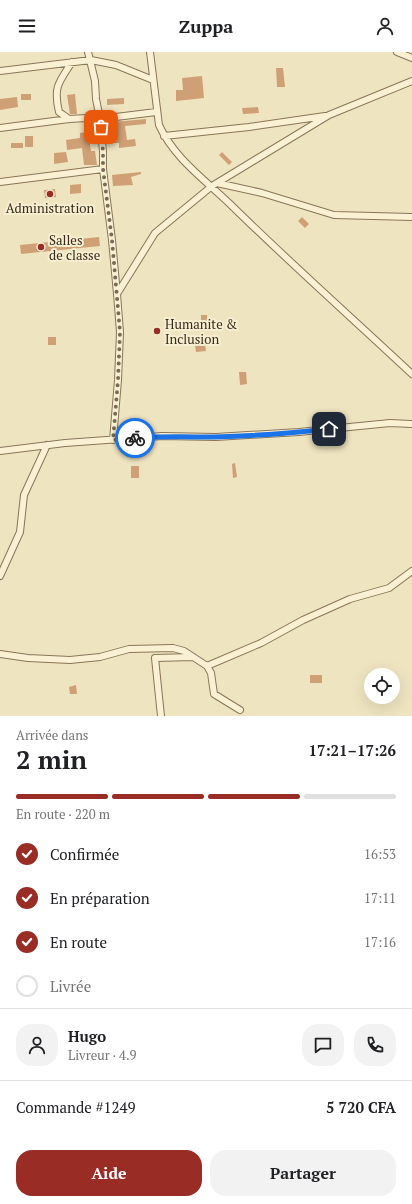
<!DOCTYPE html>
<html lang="fr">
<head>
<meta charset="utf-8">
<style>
	body { margin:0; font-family:"PT Serif",serif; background:#f2f2f2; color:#202124; height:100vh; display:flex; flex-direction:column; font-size:15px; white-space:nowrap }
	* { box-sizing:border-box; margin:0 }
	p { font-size:13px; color:#757577 }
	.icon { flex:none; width:22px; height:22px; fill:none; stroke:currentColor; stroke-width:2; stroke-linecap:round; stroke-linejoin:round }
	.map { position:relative; height:664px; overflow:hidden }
	.panel { display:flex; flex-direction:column; background:#fff; flex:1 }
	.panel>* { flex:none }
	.buttons { position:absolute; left:364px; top:616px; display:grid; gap:8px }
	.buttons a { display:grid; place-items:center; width:36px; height:36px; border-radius:50%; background:#fff; box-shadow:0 4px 16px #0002; font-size:20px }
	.pin { position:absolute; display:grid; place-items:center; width:34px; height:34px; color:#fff; margin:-17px; border-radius:8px; box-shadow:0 2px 6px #0006 }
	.courier { position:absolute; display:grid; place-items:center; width:40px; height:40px; margin:-20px; border:3px solid #1a73e8; border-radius:50%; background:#fff; color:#222; box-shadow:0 1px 5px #0007 }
	.head em { font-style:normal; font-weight:700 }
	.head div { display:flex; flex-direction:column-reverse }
	.head { display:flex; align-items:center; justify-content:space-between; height:68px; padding:0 16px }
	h1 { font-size:26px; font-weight:700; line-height:30px }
	.bar { display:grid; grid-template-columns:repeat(4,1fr); gap:6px 4px; align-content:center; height:48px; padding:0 16px }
	.bar i { height:5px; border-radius:3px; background:#e0e0e0 }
	.bar .active { background:#9a2c26 }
	.bar p { grid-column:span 4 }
	.line { display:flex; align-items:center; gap:10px; padding:0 16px; border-top:1px solid #e0e0e0 }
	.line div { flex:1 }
	.round { display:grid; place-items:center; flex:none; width:42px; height:42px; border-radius:16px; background:#f2f2f2 }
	ol { padding:0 16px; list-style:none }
	li { display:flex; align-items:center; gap:12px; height:44px }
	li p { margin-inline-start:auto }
	li .icon { padding:4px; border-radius:50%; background:#9a2c26; color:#fff; stroke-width:4 }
	li:last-child { color:#757577 }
	li i { width:22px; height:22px; border:2px solid #e0e0e0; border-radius:50% }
	.button { display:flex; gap:8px; margin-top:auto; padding:8px 16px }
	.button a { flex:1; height:46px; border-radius:16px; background:#9a2c26; color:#fff; font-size:16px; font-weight:700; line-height:46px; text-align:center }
	.button a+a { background:#f2f2f2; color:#202124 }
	header { display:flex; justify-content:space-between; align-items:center; height:52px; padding:0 16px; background:#fff; font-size:18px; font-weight:700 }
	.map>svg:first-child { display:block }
</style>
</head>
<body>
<header><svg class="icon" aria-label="menu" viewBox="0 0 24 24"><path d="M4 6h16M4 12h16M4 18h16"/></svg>Zuppa<svg class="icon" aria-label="person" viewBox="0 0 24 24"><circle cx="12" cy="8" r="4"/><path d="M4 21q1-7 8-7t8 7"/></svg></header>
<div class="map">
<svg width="412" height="664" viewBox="0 0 412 664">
	<rect width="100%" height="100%" fill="#efe4c0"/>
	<path fill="#cfa075" d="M276,16H283L285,35H277Z
		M202,24L204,46L176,49V38H183L182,26Z
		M21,42H31V48H21Z
		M75,42L77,62H70L67,43Z
		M17,45L18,55L0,58V47Z
		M124,46V52L107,53V47Z
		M258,55L259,61L243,62L242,56Z
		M146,67V72L125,74L127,88L135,87L136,94L119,96V91H114L113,70Z
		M88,80L91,99H95L97,113H84L82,96L67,98L66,88L80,86V81Z
		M25,84H33V95H25Z
		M11,91H23V96H11Z
		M66,100L68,110L54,112V101Z
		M222,100L232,110L229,113L219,103Z
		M141,120V122L131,125L133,133L113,134L112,123Z
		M81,132V141L70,142V133Z
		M55,137L56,145L45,146L44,138Z
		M302,165L309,172L305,176L298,169Z
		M99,185L100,194L21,202L20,193Z
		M201,263H207V274H201Z
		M48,285H56V293H48Z
		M205,292L206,299L196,300L195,293Z
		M239,320H246L247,332L240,333Z
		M235,411L237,425L233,426L232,412Z
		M131,414H139V426H131Z
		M310,623H322V631H310Z
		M76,633L77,642H70L69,635Z"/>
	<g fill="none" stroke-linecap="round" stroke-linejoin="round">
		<defs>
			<path id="street" d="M88,0L95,29L96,47L100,67L103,100V117L112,188L117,242
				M150,0L159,73C174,106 204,127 230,152C289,210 351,265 412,322
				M397,0L412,6
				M0,19L91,8L116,13L153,28
				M69,67L59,60C53,35 59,30 72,10
				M0,76L69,67L87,66L100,67L156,60
				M164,84L249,75L325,64
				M0,130L103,117
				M217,131L262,141L334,163L412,165
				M113,388L118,328L120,280L117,242L155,181L212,134L329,63L412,29
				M0,399L65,391L162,384L216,385L299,380L390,371L412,372
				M0,524L20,480L24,443L47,393
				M0,602L28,606L70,608L100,605L129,597L173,596L184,599L207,614L211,621L214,642L240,658
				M207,614L261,591L303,568L350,547L389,536L412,519
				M161,664L155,606L193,605"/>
		</defs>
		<use href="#street" stroke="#897558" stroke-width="8"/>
		<use href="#street" stroke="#faf1d4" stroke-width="6"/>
	</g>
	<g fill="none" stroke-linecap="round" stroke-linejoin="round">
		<path stroke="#786c55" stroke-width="4" stroke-dasharray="0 7.2" d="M101,75L103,100V117L112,188L120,280L118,328L113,388L135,386"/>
		<path stroke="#1a73e8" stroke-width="5" d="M135,386C162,384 189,385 215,385C253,384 292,381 329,377"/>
	</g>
	<g fill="#9a2c26" stroke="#f6eed0" stroke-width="1.5">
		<circle cx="50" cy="142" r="4"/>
		<circle cx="41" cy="195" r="4"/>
		<circle cx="157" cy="279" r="4"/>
	</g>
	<g text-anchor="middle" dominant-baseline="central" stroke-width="4" stroke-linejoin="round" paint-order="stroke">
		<g font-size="13" fill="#382b1c" stroke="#f6eed0" text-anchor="start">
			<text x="50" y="156" text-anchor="middle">Administration</text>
			<text x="49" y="188">Salles<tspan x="49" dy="15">de classe</tspan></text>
			<text x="165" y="272">Humanite &amp;<tspan x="165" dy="15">Inclusion</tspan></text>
		</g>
	</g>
</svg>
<div class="buttons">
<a><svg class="icon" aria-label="locate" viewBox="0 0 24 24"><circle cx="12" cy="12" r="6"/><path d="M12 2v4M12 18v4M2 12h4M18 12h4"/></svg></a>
</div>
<div class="pin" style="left:101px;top:75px;background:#ea580c"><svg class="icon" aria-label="bag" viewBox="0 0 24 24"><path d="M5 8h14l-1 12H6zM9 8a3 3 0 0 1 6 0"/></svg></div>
<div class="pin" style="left:329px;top:377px;background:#1f2937"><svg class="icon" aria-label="home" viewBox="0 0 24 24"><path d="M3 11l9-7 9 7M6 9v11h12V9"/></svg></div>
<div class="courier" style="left:135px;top:386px"><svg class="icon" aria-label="bike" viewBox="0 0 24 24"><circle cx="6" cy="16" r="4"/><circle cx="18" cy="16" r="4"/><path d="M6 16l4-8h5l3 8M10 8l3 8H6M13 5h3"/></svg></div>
</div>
<section class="panel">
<div class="head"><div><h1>2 min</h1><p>Arrivée dans</p></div><em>17:21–17:26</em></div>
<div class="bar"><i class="active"></i><i class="active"></i><i class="active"></i><i></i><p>En route · 220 m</p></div>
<ol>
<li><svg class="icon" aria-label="check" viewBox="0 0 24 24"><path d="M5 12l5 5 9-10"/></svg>Confirmée<p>16:53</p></li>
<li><svg class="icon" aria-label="check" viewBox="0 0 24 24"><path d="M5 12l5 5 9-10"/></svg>En préparation<p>17:11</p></li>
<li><svg class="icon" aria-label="check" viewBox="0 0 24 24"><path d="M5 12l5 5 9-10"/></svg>En route<p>17:16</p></li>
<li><i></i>Livrée</li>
</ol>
<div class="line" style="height:72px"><a class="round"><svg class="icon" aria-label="person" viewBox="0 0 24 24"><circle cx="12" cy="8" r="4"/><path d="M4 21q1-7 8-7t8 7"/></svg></a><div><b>Hugo</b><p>Livreur · 4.9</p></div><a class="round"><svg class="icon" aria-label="chat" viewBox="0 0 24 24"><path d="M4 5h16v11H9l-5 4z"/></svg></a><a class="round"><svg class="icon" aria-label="phone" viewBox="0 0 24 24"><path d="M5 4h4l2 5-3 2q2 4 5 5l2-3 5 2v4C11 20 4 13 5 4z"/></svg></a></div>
<div class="line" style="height:52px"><div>Commande #1249</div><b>5 720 CFA</b></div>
<div class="button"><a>Aide</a><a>Partager</a></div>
</section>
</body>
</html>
